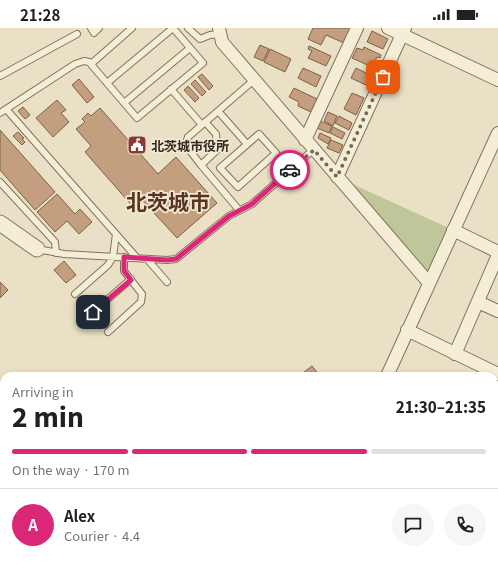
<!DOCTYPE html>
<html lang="en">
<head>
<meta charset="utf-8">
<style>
	body { margin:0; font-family:Georgia,"Noto Sans JP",serif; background:#f6f6f6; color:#202124; height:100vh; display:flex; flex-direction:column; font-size:15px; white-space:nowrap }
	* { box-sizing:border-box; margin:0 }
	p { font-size:13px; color:#757577 }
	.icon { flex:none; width:22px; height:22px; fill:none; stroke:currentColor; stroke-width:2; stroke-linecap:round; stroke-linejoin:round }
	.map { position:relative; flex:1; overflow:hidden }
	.sheet { position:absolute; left:0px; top:344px; width:498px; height:196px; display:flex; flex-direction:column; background:#fff; border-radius:12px 12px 0 0; box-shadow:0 2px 6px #0003 }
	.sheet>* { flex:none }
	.pin { position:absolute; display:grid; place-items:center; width:34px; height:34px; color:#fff; margin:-17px; border-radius:8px; box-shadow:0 2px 6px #0006 }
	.courier { position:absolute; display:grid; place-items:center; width:40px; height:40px; margin:-20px; border:3px solid #db2777; border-radius:50%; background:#fff; color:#222; box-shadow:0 1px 5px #0007 }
	.head em { font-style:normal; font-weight:800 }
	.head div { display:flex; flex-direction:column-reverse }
	.head { display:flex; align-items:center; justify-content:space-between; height:68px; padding:0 12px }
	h1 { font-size:26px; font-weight:800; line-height:30px }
	.bar { display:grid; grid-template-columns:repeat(4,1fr); gap:6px 4px; align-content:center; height:48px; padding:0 12px }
	.bar i { height:5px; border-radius:3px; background:#e0e0e0 }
	.bar .selected { background:#db2777 }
	.bar p { grid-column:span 4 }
	.line { display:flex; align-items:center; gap:10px; padding:0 12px; border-top:1px solid #e0e0e0 }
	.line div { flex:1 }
	.round { display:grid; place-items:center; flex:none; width:42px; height:42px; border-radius:21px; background:#f6f6f6 }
	.status { display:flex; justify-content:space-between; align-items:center; height:28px; padding:0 20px; background:#fff; direction:ltr }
	.status svg { height:11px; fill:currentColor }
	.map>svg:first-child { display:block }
</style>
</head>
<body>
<div class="status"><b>21:28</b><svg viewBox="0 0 49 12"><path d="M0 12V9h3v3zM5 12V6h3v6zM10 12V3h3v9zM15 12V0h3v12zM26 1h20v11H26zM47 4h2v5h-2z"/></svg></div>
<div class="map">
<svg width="498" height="540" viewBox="0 0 498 540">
	<rect width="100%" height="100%" fill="#e9e0c5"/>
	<path fill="#bec69a" d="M337,149L453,202L429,255Z"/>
	<path fill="#c39f7f" stroke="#7e6045" d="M313,0H351L344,15L326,7L321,17L308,11Z
		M372,3L388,11L383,21L367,14Z
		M260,17L269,21L263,33L254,29Z
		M309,18L331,28L326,38L308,30L312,23L308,21Z
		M364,19L381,27L380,30L377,29L372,39L352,30L357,20L363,22Z
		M270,21L291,31L285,44L264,34Z
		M303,40L321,48L316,59L298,50Z
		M356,40L372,48L368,58L351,50Z
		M202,46L213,58L209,62L198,49Z
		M79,51L94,69L87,75L72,57Z
		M195,52L206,64L202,68L191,56Z
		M188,58L199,70L195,74L184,62Z
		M294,60L317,71L311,84L298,78L299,74L289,69Z
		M352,65L364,70L356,87L344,81Z
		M57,72L66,82L61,85L69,94L53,109L36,90Z
		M23,79L30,87L25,91L18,83Z
		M100,80L158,146L176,129L217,175L177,210L143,173L135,181L85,124L91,118L76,101L85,94L82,91L88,85L91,88Z
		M328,84L337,88L333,98L324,93Z
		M339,88L352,95L349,102L335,95Z
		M320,93L332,98L329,105L317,100Z
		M333,99L345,105L342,111L330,105Z
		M0,102L55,164L35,182L0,142Z
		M18,104L24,110L22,111L25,114L22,117L13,108Z
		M320,105L331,110L328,116L318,110Z
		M331,112L343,117L339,125L327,120Z
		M57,166L75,186L80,181L92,194L79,206L67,193L55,204L37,184Z
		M64,233L76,247L66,255L54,242Z
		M0,254L8,262L0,270Z
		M312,338L320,348H299Z
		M283,536H421L416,540H286Z"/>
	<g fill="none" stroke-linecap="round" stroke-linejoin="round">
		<defs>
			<path id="service" d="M91,0L94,5L99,0
				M188,0L200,11L210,7L219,6
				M91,36L132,0
				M0,48L77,6
				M171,61L202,97
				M124,75L190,20
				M6,81L137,230
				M218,83L247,116
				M0,85L75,36L84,33L89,34L137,90L203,35L173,0L107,55
				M205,94L216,106L217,122L201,137L187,119L186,115L188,109L254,52
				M259,106L276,125L238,159L220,140Z
				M201,137L239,182
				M0,154L55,214L56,225
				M37,221L64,226L167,232L176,231L229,188L252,176L314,121
				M147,231L167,254
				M75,266L108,237L113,229L116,206
				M93,284L131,251
				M108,304L141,274L142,266L124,243V229"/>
			<path id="minor" d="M219,0L222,14L429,255
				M388,0L498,52
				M305,112L357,0
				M337,149L405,0
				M453,202L498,224
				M478,274L498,283
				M407,302L498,346
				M455,326L498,227
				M387,348L498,105
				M494,494L498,498"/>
			<path id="tertiary" d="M0,195L37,221
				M0,521L4,525
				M14,536L18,540"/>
		</defs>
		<use href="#service" stroke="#82735d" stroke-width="8"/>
		<use href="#minor" stroke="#82735d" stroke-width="14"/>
		<use href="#tertiary" stroke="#82735d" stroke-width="17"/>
		<use href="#service" stroke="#f5eed7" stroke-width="6"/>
		<use href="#minor" stroke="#f5eed7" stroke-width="12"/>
		<use href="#tertiary" stroke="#f5eed7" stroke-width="15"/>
	</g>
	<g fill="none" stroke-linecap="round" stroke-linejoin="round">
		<path stroke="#736a59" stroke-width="4" stroke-dasharray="0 7.2" d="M290,142L314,122L337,149L383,49"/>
		<path stroke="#db2777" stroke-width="5" d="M93,284L131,252L124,243V229L167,232L176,231L229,188L252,176L290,142"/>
	</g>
	<defs>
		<symbol id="civic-square" viewBox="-11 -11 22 22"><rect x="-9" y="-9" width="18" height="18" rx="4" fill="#8a3934" stroke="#f1ead3"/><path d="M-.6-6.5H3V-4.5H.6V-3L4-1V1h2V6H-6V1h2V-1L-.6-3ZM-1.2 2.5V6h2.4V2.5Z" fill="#fff"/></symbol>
	</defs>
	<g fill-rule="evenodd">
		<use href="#civic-square" x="126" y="106" width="22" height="22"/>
	</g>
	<g text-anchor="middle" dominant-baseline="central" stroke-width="3.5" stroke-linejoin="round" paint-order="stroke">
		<g font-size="13" font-weight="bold" fill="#332a1f" stroke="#f1ead3" text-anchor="start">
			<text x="151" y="117">北茨城市役所</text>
		</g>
		<g font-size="21" font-weight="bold" fill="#5b3323" stroke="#f1ead3">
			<text x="168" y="173">北茨城市</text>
		</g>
	</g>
</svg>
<div class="pin" style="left:383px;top:49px;background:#ea580c"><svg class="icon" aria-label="bag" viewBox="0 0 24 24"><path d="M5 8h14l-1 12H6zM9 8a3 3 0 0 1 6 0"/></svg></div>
<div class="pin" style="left:93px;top:284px;background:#1f2937"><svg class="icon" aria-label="home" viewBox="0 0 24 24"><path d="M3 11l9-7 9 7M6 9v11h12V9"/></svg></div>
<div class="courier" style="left:290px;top:142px"><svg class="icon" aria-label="car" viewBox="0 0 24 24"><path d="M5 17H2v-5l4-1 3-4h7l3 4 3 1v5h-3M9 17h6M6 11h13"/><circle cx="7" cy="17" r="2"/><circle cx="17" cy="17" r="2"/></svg></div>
<section class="sheet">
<div class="head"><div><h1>2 min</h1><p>Arriving in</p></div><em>21:30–21:35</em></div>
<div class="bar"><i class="selected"></i><i class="selected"></i><i class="selected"></i><i></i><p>On the way · 170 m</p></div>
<div class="line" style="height:72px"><b class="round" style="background:#db2777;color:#fff">A</b><div><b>Alex</b><p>Courier · 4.4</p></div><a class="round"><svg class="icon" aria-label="chat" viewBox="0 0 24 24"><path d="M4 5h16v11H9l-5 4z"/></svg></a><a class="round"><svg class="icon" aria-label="phone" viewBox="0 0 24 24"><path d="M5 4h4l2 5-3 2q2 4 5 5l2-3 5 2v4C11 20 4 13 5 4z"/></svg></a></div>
</section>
</div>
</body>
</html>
